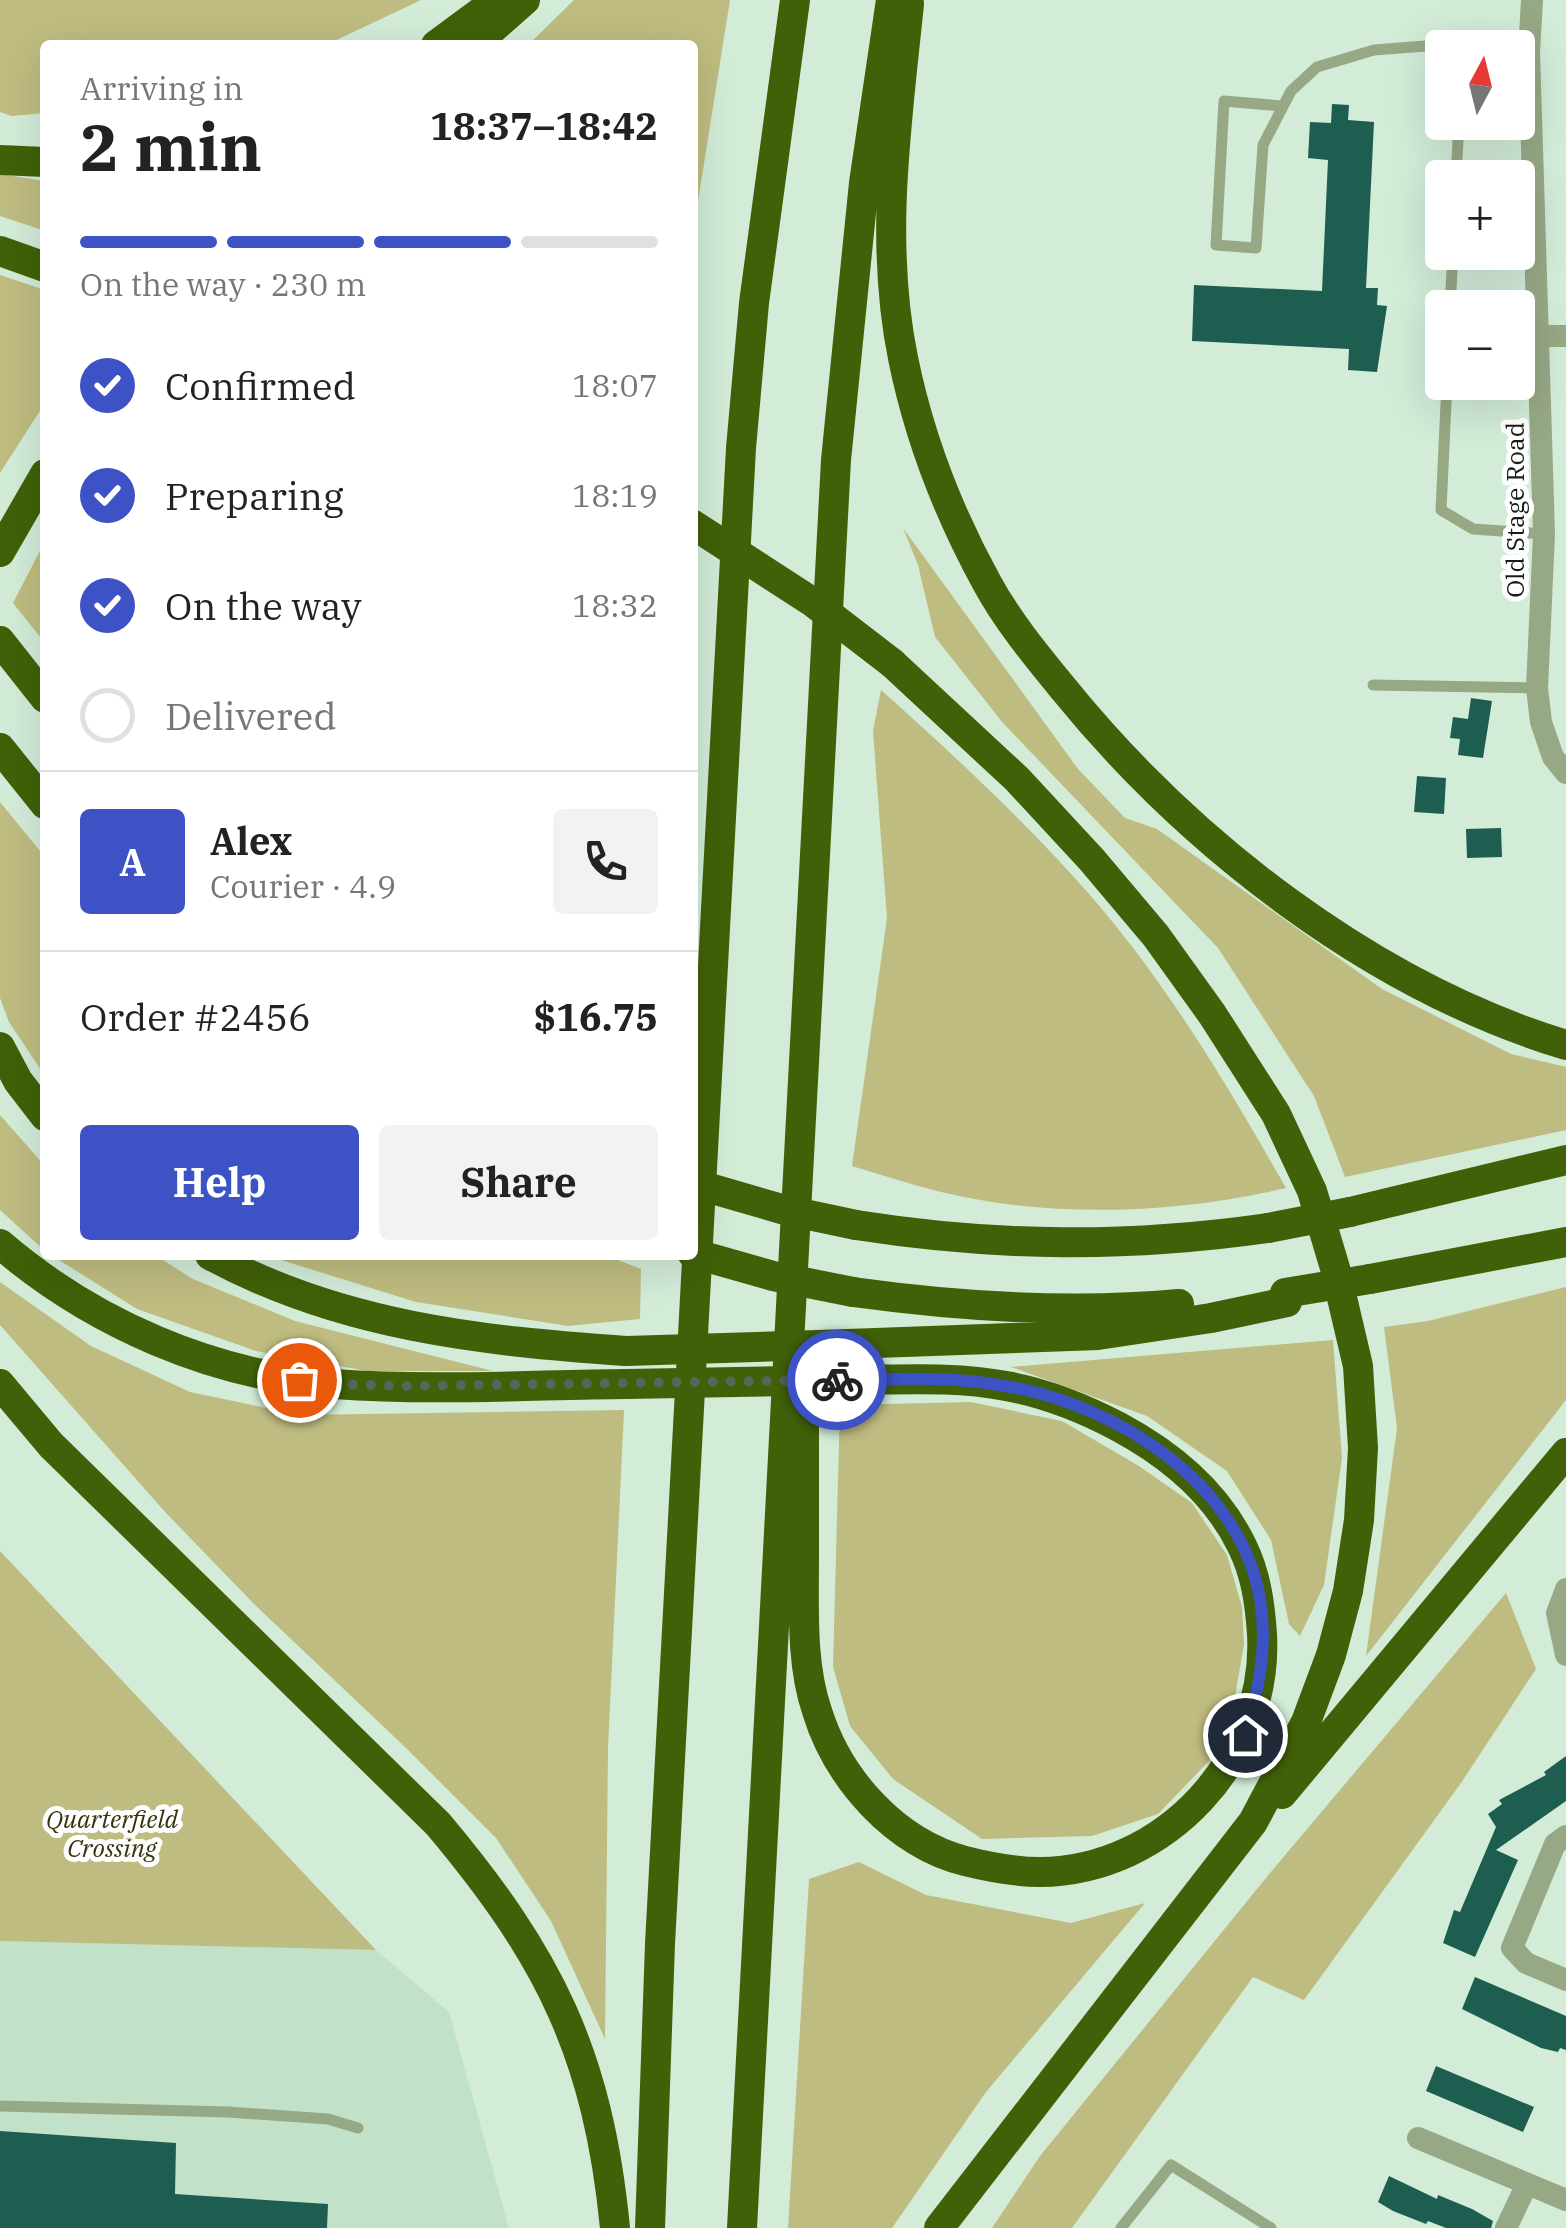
<!DOCTYPE html>
<html lang="en">
<head>
<meta charset="utf-8">
<style>
	body { margin:0; font-family:"IBM Plex Serif",serif; background:#f2f2f2; color:#222; height:100vh; display:flex; flex-direction:column; font-size:38px; white-space:nowrap }
	* { box-sizing:border-box; margin:0 }
	p { font-size:32px; color:#767676 }
	.icon { flex:none; width:55px; height:55px; fill:none; stroke:currentColor; stroke-width:2; stroke-linecap:round; stroke-linejoin:round }
	.map { position:relative; flex:1; overflow:hidden }
	.drawer { position:absolute; left:40px; top:40px; width:658px; height:1220px; display:flex; flex-direction:column; background:#fff; border-radius:10px; box-shadow:0 10px 40px #0002 }
	.drawer>* { flex:none }
	.needle { width:65px; rotate:7deg }
	.fabs { position:absolute; left:1425px; top:30px; display:grid; gap:20px }
	.fabs a { display:grid; place-items:center; width:110px; height:110px; border-radius:10px; background:#fff; box-shadow:0 10px 40px #0002; font-size:50px }
	.pin { position:absolute; display:grid; place-items:center; width:85px; height:85px; color:#fff; margin:-42px; border:5px solid #fff; border-radius:50%; box-shadow:0 2px 10px #0007 }
	.courier { position:absolute; display:grid; place-items:center; width:100px; height:100px; margin:-50px; border:8px solid #3c52c5; border-radius:50%; background:#fff; color:#222; box-shadow:0 2px 12px #0007 }
	.summary em { font-style:normal; font-weight:700 }
	.summary div { display:flex; flex-direction:column-reverse }
	.summary { display:flex; align-items:center; justify-content:space-between; height:170px; padding:0 40px }
	h1 { font-size:65px; font-weight:700; line-height:75px }
	.bar { display:grid; grid-template-columns:repeat(4,1fr); gap:15px 10px; align-content:center; height:120px; padding:0 40px }
	.bar i { height:12px; border-radius:8px; background:#e0e0e0 }
	.bar .selected { background:#3c52c5 }
	.bar p { grid-column:span 4 }
	.line { display:flex; align-items:center; gap:25px; padding:0 40px; border-top:2px solid #e0e0e0 }
	.line div { flex:1 }
	.round { display:grid; place-items:center; flex:none; width:105px; height:105px; border-radius:10px; background:#f2f2f2 }
	ol { padding:0 40px; list-style:none }
	li { display:flex; align-items:center; gap:30px; height:110px }
	li p { margin-inline-start:auto }
	li .icon { padding:10px; border-radius:50%; background:#3c52c5; color:#fff; stroke-width:4 }
	li:last-child { color:#767676 }
	li i { width:55px; height:55px; border:5px solid #e0e0e0; border-radius:50% }
	.action { display:flex; gap:20px; margin-top:auto; padding:20px 40px }
	.action a { flex:1; height:115px; border-radius:10px; background:#3c52c5; color:#fff; font-size:40px; font-weight:700; line-height:115px; text-align:center }
	.action a+a { background:#f2f2f2; color:#222 }
	.map>svg:first-child { display:block }
</style>
</head>
<body>
<div class="map">
<svg width="1566" height="2228" viewBox="0 0 1566 2228">
	<rect width="100%" height="100%" fill="#d2ecd8"/>
	<path fill="#c1e2c9" d="M0,1941L376,1950L449,2012L509,2228H0Z"/>
	<path fill="#bfbc81" d="M0,0H421L326,45H45V113L12,116L0,112Z
		M574,0H730L693,233L692,45H528Z
		M0,174L45,181V231L0,216Z
		M0,275L45,290V403L0,473Z
		M903,528L1078,769L1125,818L1157,829L1382,989L1511,1054L1566,1067V1130L1345,1177L1314,1096L1218,948L1003,723L935,637L918,565Z
		M45,541V643L13,603Z
		M881,690C947,749 1012,809 1072,875C1158,968 1224,1079 1286,1188C1183,1212 1068,1218 964,1197C927,1190 889,1177 852,1166L887,918L873,731Z
		M0,802L45,857V1076L9,1022L0,998Z
		M0,1115L45,1166V1251L0,1210Z
		M51,1255H155L193,1279L295,1321L493,1371H367L256,1351L137,1309Z
		M265,1255H605L641,1269L640,1319L568,1326L416,1302Z
		M0,1282L91,1346L190,1392L300,1415L624,1410L608,1748L605,2039L551,1921L496,1838L404,1746L255,1605L166,1513L0,1325Z
		M1566,1287V1400L1366,1656L1397,1428L1384,1327L1428,1321Z
		M1333,1340L1342,1458L1324,1585L1300,1636L1289,1624L1271,1540L1227,1471L1147,1416L1011,1367Z
		M971,1402L1062,1421L1139,1466L1192,1503L1227,1555L1242,1607L1244,1644L1232,1714L1209,1761L1158,1814L1092,1836L982,1839L893,1779L850,1726L833,1667L840,1405Z
		M0,1551L376,1950L0,1941Z
		M1506,1593L1536,1669L1461,1783L1304,2000L1253,1977L1072,2228H992L1040,2156L1270,1873Z
		M859,1862L926,1895L1071,1923L1145,1903L986,2092L892,2228H788L809,1879Z"/>
	<path fill="#1d5e50" d="M1332,104L1349,105L1348,120L1374,122L1366,288H1378L1377,305L1387,306L1377,372L1348,370L1349,349L1192,341L1194,285L1322,291L1328,160L1308,158L1310,122L1331,123Z
		M1471,698L1492,701L1483,758L1458,755L1460,739L1450,738L1453,717L1468,719Z
		M1417,776L1446,778L1444,814L1414,812Z
		M1501,828L1502,857L1467,858L1466,829Z
		M1566,1756V1801L1496,1850L1518,1860L1475,1957L1443,1943L1454,1910L1460,1912L1496,1827L1488,1814L1502,1804L1499,1800L1546,1775L1544,1772Z
		M1475,1977L1566,2016V2050L1560,2048L1558,2052L1541,2048L1462,2009Z
		M1436,2066L1534,2107L1523,2132L1426,2091Z
		M0,2131L176,2143L175,2194L328,2204L327,2228H0Z
		M1389,2176L1437,2199L1438,2195L1472,2209L1493,2221L1491,2228H1446L1428,2221L1426,2224L1393,2211L1378,2202Z"/>
	<g fill="none" stroke-linecap="round" stroke-linejoin="round">
		<path stroke="#97a885" stroke-width="11" d="M1282,106L1224,101L1216,245L1256,248L1263,145L1291,91L1317,67L1374,50L1425,46L1481,48
			M1456,178L1459,122
			M1450,308L1453,252
			M1447,382L1441,510L1473,529L1544,534
			M1373,685L1537,688
			M0,2106L228,2112L328,2119L358,2128
			M1121,2228L1171,2165L1271,2228"/>
		<path stroke="#97a885" stroke-width="22" d="M1532,0L1529,52L1544,534L1537,688L1541,722L1553,757L1566,773
			M1539,336H1566
			M1566,1589L1557,1613L1566,1655
			M1566,1836L1555,1844L1512,1948L1526,1963L1566,1980
			M1418,2138L1566,2200
			M1506,2228L1527,2184"/>
		<path stroke="#416108" stroke-width="30" d="M909,4C897,122 879,240 903,358C919,437 948,512 987,583C1007,620 1035,654 1062,687C1189,844 1372,986 1566,1045
			M436,45L497,0
			M474,45L525,0
			M0,160L45,162
			M0,251L45,267
			M0,552L45,474
			M0,641L45,698
			M892,663L1017,779L1092,860L1156,936L1212,1014L1276,1114L1312,1191L1335,1268L1358,1366L1363,1448L1359,1520L1348,1591L1331,1655L1306,1722L1253,1822L939,2228
			M0,748L45,804
			M0,1047L18,1081L45,1116
			M1350,1212L1566,1160
			M856,1225C997,1247 1127,1248 1268,1228
			M0,1244C92,1323 213,1376 334,1384C431,1391 529,1385 626,1384
			M210,1255C340,1326 482,1341 626,1351
			M1370,1279L1566,1242
			M853,1292C962,1307 1070,1314 1179,1304
			M848,1344L1098,1335L1211,1318L1287,1302
			M0,1384L51,1445L438,1824C549,1956 598,2054 615,2228
			M804,1410C804,1460 804,1511 804,1561C804,1610 801,1664 817,1711C838,1779 895,1843 965,1861C989,1867 1014,1872 1040,1872C1165,1871 1269,1758 1262,1634C1260,1604 1256,1574 1242,1546C1216,1492 1171,1455 1119,1427C1085,1409 1045,1393 1006,1386C954,1376 900,1380 847,1380
			M1282,1794L1566,1453
			M650,2228L660,1944L741,448L754,303L795,0
			M742,2228L836,460L864,183L891,0"/>
		<path stroke="#416108" stroke-width="30" d="M692,524L814,603L892,663
			M692,1183L785,1210L856,1225
			M1268,1228L1350,1212
			M692,1253L773,1276L853,1292
			M1285,1293L1370,1279
			M626,1351L848,1344
			M626,1384L847,1380"/>
	</g>
	<g fill="none" stroke-linecap="round" stroke-linejoin="round">
		<path stroke="#56665b" stroke-width="10" stroke-dasharray="0 18" d="M299,1380L332,1384L402,1386L837,1380"/>
		<path stroke="#3c52c5" stroke-width="12" d="M837,1380C892,1379 950,1376 1005,1386C1115,1404 1240,1482 1260,1599C1268,1646 1259,1690 1245,1735"/>
	</g>
	<g text-anchor="middle" dominant-baseline="central" stroke-width="10" stroke-linejoin="round" paint-order="stroke">
		<g font-size="25" fill="#141e17" stroke="#fff">
			<text transform="translate(1514 510) rotate(-90)">Old Stage Road</text>
		</g>
		<g font-size="25" font-style="italic" fill="#37340c" stroke="#fff">
			<text x="112" y="1818">Quarterfield<tspan x="112" dy="29">Crossing</tspan></text>
		</g>
	</g>
</svg>
<div class="fabs">
<a><svg class="needle" viewBox="-14 -14 28 28"><path d="M0-13l5 13h-10z" fill="#e53935"/><path d="M0 13l5-13h-10z" fill="#767676"/></svg></a>
<a>+</a>
<a>−</a>
</div>
<div class="pin" style="left:299px;top:1380px;background:#ea580c"><svg class="icon" aria-label="bag" viewBox="0 0 24 24"><path d="M5 8h14l-1 12H6zM9 8a3 3 0 0 1 6 0"/></svg></div>
<div class="pin" style="left:1245px;top:1735px;background:#1f2937"><svg class="icon" aria-label="home" viewBox="0 0 24 24"><path d="M3 11l9-7 9 7M6 9v11h12V9"/></svg></div>
<div class="courier" style="left:837px;top:1380px"><svg class="icon" aria-label="bike" viewBox="0 0 24 24"><circle cx="6" cy="16" r="4"/><circle cx="18" cy="16" r="4"/><path d="M6 16l4-8h5l3 8M10 8l3 8H6M13 5h3"/></svg></div>
<section class="drawer">
<div class="summary"><div><h1>2 min</h1><p>Arriving in</p></div><em>18:37–18:42</em></div>
<div class="bar"><i class="selected"></i><i class="selected"></i><i class="selected"></i><i></i><p>On the way · 230 m</p></div>
<ol>
<li><svg class="icon" aria-label="check" viewBox="0 0 24 24"><path d="M5 12l5 5 9-10"/></svg>Confirmed<p>18:07</p></li>
<li><svg class="icon" aria-label="check" viewBox="0 0 24 24"><path d="M5 12l5 5 9-10"/></svg>Preparing<p>18:19</p></li>
<li><svg class="icon" aria-label="check" viewBox="0 0 24 24"><path d="M5 12l5 5 9-10"/></svg>On the way<p>18:32</p></li>
<li><i></i>Delivered</li>
</ol>
<div class="line" style="height:180px"><b class="round" style="background:#3c52c5;color:#fff">A</b><div><b>Alex</b><p>Courier · 4.9</p></div><a class="round"><svg class="icon" aria-label="phone" viewBox="0 0 24 24"><path d="M5 4h4l2 5-3 2q2 4 5 5l2-3 5 2v4C11 20 4 13 5 4z"/></svg></a></div>
<div class="line" style="height:130px"><div>Order #2456</div><b>$16.75</b></div>
<div class="action"><a>Help</a><a>Share</a></div>
</section>
</div>
</body>
</html>
